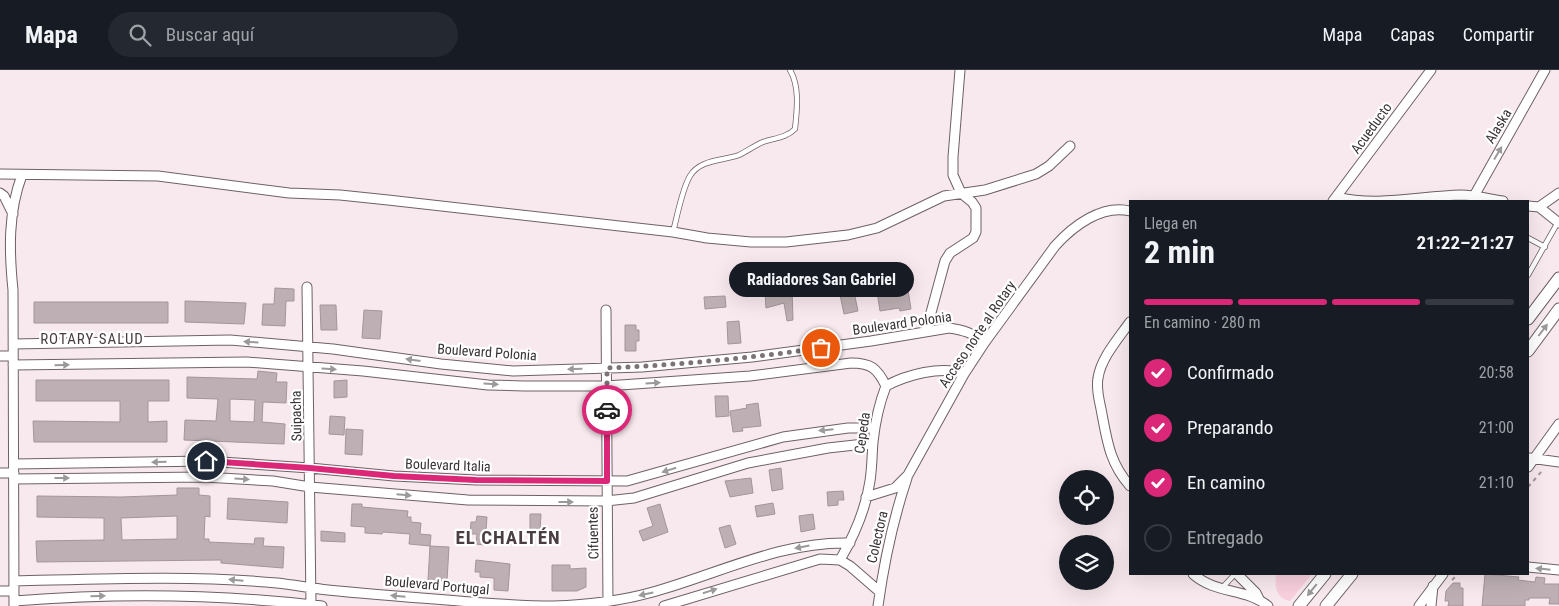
<!DOCTYPE html>
<html lang="es">
<head>
<meta charset="utf-8">
<style>
	body { margin:0; font-family:"Roboto Condensed",sans-serif; background:#242831; color:#f1f3f6; height:100vh; display:flex; flex-direction:column; font-size:19px; white-space:nowrap }
	* { box-sizing:border-box; margin:0 }
	p { font-size:16px; color:#9ea1a6 }
	.icon { flex:none; width:28px; height:28px; fill:none; stroke:currentColor; stroke-width:2; stroke-linecap:round; stroke-linejoin:round }
	.map { position:relative; flex:1; overflow:hidden }
	.side { position:absolute; left:1129px; top:130px; width:400px; height:375px; display:flex; flex-direction:column; background:#171b24; border-radius:0px; box-shadow:0 5px 20px #0002 }
	.side>* { flex:none }
	.buttons { position:absolute; left:1059px; top:400px; display:grid; gap:10px }
	.buttons a { display:grid; place-items:center; width:55px; height:55px; border-radius:50%; background:#171b24; box-shadow:0 5px 20px #0002; font-size:25px }
	.pin { position:absolute; display:grid; place-items:center; width:42px; height:42px; color:#fff; margin:-21px; border:2px solid #fff; border-radius:50%; box-shadow:0 1px 5px #0007 }
	.courier { position:absolute; display:grid; place-items:center; width:50px; height:50px; margin:-25px; border:4px solid #db2777; border-radius:50%; background:#fff; color:#222; box-shadow:0 1px 6px #0007 }
	.bubble { position:absolute; height:35px; border-radius:18px; background:#171b24; box-shadow:0 5px 20px #0002; font-size:16px; font-weight:700; line-height:35px; text-align:center }
	.head em { font-style:normal; font-weight:700 }
	.head div { display:flex; flex-direction:column-reverse }
	.head { display:flex; align-items:center; justify-content:space-between; height:85px; padding:0 15px }
	h1 { font-size:32px; font-weight:700; line-height:38px }
	.bar { display:grid; grid-template-columns:repeat(4,1fr); gap:8px 5px; align-content:center; height:60px; padding:0 15px }
	.bar i { height:6px; border-radius:4px; background:#363941 }
	.bar .selected { background:#db2777 }
	.bar p { grid-column:span 4 }
	ol { padding:0 15px; list-style:none }
	li { display:flex; align-items:center; gap:15px; height:55px }
	li p { margin-inline-start:auto }
	li .icon { padding:5px; border-radius:50%; background:#db2777; color:#fff; stroke-width:4 }
	li:last-child { color:#9ea1a6 }
	li i { width:28px; height:28px; border:2px solid #363941; border-radius:50% }
	header { display:flex; align-items:center; gap:30px; box-sizing:border-box; height:70px; padding:0 25px; background:#171b24; border-bottom:1px solid #363941 }
	header strong { font-size:24px }
	nav { display:flex; gap:28px; margin-inline-start:auto; font-size:18px }
	.search { width:350px; height:45px; background:#242831; display:flex; align-items:center; gap:12px; box-sizing:border-box; padding:0 18px; border-radius:28px; color:#9ea1a6; font-size:19px }
	.map>svg:first-child { display:block }
</style>
</head>
<body>
<header>
<strong>Mapa</strong>
<div class="search"><svg class="icon" aria-label="search" viewBox="0 0 24 24"><circle cx="10" cy="10" r="6"/><path d="M15 15l6 6"/></svg>Buscar aquí</div>
<nav><a>Mapa</a><a>Capas</a><a>Compartir</a></nav>
</header>
<div class="map">
<svg width="1559" height="536" viewBox="0 0 1559 536">
	<rect width="100%" height="100%" fill="#f8e9ee"/>
	<path fill="#f8cfdd" d="M1276,504H1312L1290,531C1275,528 1275,516 1276,504Z"/>
	<path fill="#bdafb3" stroke="#a3959a" fill-rule="evenodd" d="M853,217L858,241L844,244L839,220Z
		M275,218L294,219V231H286L285,256L262,255L263,234H274Z
		M792,219L793,250L787,251L784,233L766,238L765,223Z
		M889,220V223L908,220L911,239L900,241L899,238L880,241L877,222Z
		M725,226L726,237L705,239L704,227Z
		M185,231L246,233L244,254L185,252Z
		M34,232H168V253H34Z
		M320,235H336L337,260H321Z
		M364,240L382,241L380,269L362,268Z
		M739,251L741,273L728,274L727,252Z
		M625,255H636V260H639V271H636V281H625Z
		M258,301L277,303L276,312H287L286,333L263,332L262,352L285,354L284,374L184,370L185,350L216,351L218,329L187,328V307L257,309ZM230,329L255,330L254,352L230,351Z
		M36,310H169V331H148V352L167,351V372H34L33,351L120,352V331H36Z
		M347,310V327L334,328V311Z
		M715,326H728L729,346L716,347Z
		M758,333L761,356L742,358L743,361L733,362L730,341L747,338L746,335Z
		M330,346L345,347L344,365L329,364Z
		M346,359L363,360L362,385L345,384Z
		M781,398L783,419L772,421L769,400Z
		M751,408L753,423L730,427L725,411Z
		M177,418H199V425L210,426V447L205,446L204,469H209V472L254,474L255,468H264L263,476L284,477L283,498L221,493V490L37,492L36,471L104,470V448L37,447V426L121,427L177,425ZM177,446V469L122,470L121,448Z
		M843,421L844,430H838V435L828,436L827,422Z
		M228,428L288,432L287,453L227,449Z
		M773,433L775,444L757,447L755,436Z
		M352,434H362V437L408,441L407,447H411V452L421,453L420,464L431,465L430,476L409,474L410,464L383,462L382,464L365,463V457L351,456Z
		M660,434L668,462L643,471L639,461L653,456L647,438Z
		M530,444H541L540,461H530Z
		M813,444L815,459L801,462L799,446Z
		M477,446L487,447L485,475L476,474L477,464H470L471,452H476Z
		M730,455L736,474L725,478L719,458Z
		M321,461L345,463V472L321,471Z
		M430,476L449,477L447,511L428,510Z
		M476,490L510,494L508,521L494,520V508L480,507V502H475Z
		M552,495H570V499L586,498V517L577,521H552Z
		M1485,504L1519,507L1518,510L1535,512L1536,507L1545,508L1544,514H1559V534H1549L1550,528H1529V530H1525V536H1482Z
		M1453,513H1460V518H1463V536H1448L1449,531H1445L1446,521Z"/>
	<g fill="none" stroke-linecap="round" stroke-linejoin="round">
		<defs>
			<path id="service" d="M673,162C677,147 682,119 690,106C700,89 723,91 739,85C747,81 754,76 763,72C774,68 786,68 795,59C797,40 800,17 790,0
				M1528,168L1545,177
				M1528,205L1558,152
				M1222,518L1235,504"/>
			<path id="minor" d="M0,104L158,106L289,123L340,125L388,130L673,162L707,168L751,172H786L848,165L877,158L944,126L985,120L1036,104L1049,96L1070,76
				M0,123L4,126L13,144
				M1474,126L1545,0
				M1337,127C1377,137 1420,126 1461,125C1475,125 1489,129 1503,131
				M1333,131L1431,0
				M1528,136L1539,137L1559,123
				M1539,137L1559,153
				M307,217L311,536
				M606,240L608,536
				M1130,252C1118,269 1101,288 1098,308C1096,319 1099,329 1101,339C1107,370 1109,392 1130,416
				M926,261L945,191L950,183L973,168L976,162V138L972,132L961,123L953,105V87L960,0
				M13,274L230,270L333,279L441,294L513,301L642,297L752,287L871,271L949,258C963,260 973,263 985,272
				M0,286H13
				M13,295L247,292L363,301L488,315L524,316H606L750,306L851,293C871,293 877,298 886,316
				M1530,388L1559,392
				M14,394L206,391L310,398L394,406L476,410L627,411L783,367L848,358H875
				M1528,397L1559,354
				M0,403H14
				M14,409L204,407L273,411L310,417L468,430L606,431L634,428L748,393L828,378L873,373
				M866,427L895,418L908,405L964,304L985,272L1055,176C1073,156 1102,134 1130,141
				M840,490C854,466 866,438 870,411C872,398 872,385 873,372C875,353 879,334 886,316C906,305 942,295 964,304
				M1528,497L1559,500
				M1193,504C1217,525 1244,517 1268,536
				M1237,504L1256,523L1259,529
				M14,511C102,509 190,505 277,513C294,515 311,518 328,520C367,524 407,527 447,530C482,533 517,536 553,536C586,535 621,531 653,522C718,504 781,471 850,473
				M0,521H14
				M14,531C117,523 220,524 322,536
				M14,536L13,220C9,181 8,142 22,105
				M664,536L820,489L840,490L850,496L880,522
				M878,536C884,492 893,450 907,408
				M1419,536L1443,504
				M1431,536L1433,516"/>
			<path id="tertiary" d="M1528,249L1559,208
				M1528,281L1559,239
				M1299,536L1325,504
				M1326,536L1352,504"/>
		</defs>
		<use href="#service" stroke="#6e6165" stroke-width="6"/>
		<use href="#minor" stroke="#6e6165" stroke-width="11"/>
		<use href="#tertiary" stroke="#6e6165" stroke-width="13"/>
		<path stroke="#a4999d" stroke-width="2" stroke-dasharray="4 4" stroke-linecap="butt" d="M1528,417L1542,401
			M1452,510L1458,504"/>
		<use href="#service" stroke="#fff" stroke-width="4.5"/>
		<use href="#minor" stroke="#fff" stroke-width="9"/>
		<use href="#tertiary" stroke="#fff" stroke-width="11"/>
	</g>
	<defs><path id="oneway-solid" d="M-6-.8H1V-3.2L6.5 0L1 3.2V.8H-6Z" transform="scale(1.25)"/></defs>
	<g fill="#9c999a">
		<use href="#oneway-solid" transform="translate(1498 83) rotate(-59)"/>
		<use href="#oneway-solid" transform="translate(1543 260) rotate(-53)"/>
		<use href="#oneway-solid" transform="translate(251 272) rotate(-176)"/>
		<use href="#oneway-solid" transform="translate(413 290) rotate(-172)"/>
		<use href="#oneway-solid" transform="translate(62 295) rotate(-2)"/>
		<use href="#oneway-solid" transform="translate(329 299) rotate(3)"/>
		<use href="#oneway-solid" transform="translate(575 299) rotate(178)"/>
		<use href="#oneway-solid" transform="translate(653 313) rotate(-4)"/>
		<use href="#oneway-solid" transform="translate(491 314) rotate(4)"/>
		<use href="#oneway-solid" transform="translate(826 360) rotate(174)"/>
		<use href="#oneway-solid" transform="translate(159 392) rotate(179)"/>
		<use href="#oneway-solid" transform="translate(669 400) rotate(163)"/>
		<use href="#oneway-solid" transform="translate(62 408)"/>
		<use href="#oneway-solid" transform="translate(242 409) rotate(4)"/>
		<use href="#oneway-solid" transform="translate(404 425) rotate(5)"/>
		<use href="#oneway-solid" transform="translate(566 432)"/>
		<use href="#oneway-solid" transform="translate(802 477) rotate(169)"/>
		<use href="#oneway-solid" transform="translate(1543 499) rotate(-174)"/>
		<use href="#oneway-solid" transform="translate(236 510) rotate(-175)"/>
		<use href="#oneway-solid" transform="translate(1312 520) rotate(129)"/>
		<use href="#oneway-solid" transform="translate(710 521) rotate(-18)"/>
		<use href="#oneway-solid" transform="translate(646 524) rotate(168)"/>
		<use href="#oneway-solid" transform="translate(98 526) rotate(-2)"/>
		<use href="#oneway-solid" transform="translate(398 526) rotate(-175)"/>
	</g>
	<g fill="none" stroke-linecap="round" stroke-linejoin="round">
		<path stroke="#7c7376" stroke-width="5" stroke-dasharray="0 9" d="M607,340V298C678,295 750,288 821,278"/>
		<path stroke="#db2777" stroke-width="6" d="M206,391L310,398L394,406L476,410L607,411V340"/>
	</g>
	<g text-anchor="middle" dominant-baseline="central" stroke-width="4.5" stroke-linejoin="round" paint-order="stroke">
		<g font-size="14" fill="#393335" stroke="#fff">
			<text transform="translate(1498 56) rotate(-59)">Alaska</text>
			<text transform="translate(1371 58) rotate(-54)">Acueducto</text>
			<text transform="translate(902 253) rotate(-8)">Boulevard Polonia</text>
			<text transform="translate(977 264) rotate(-56)">Acceso norte al Rotary</text>
			<text transform="translate(487 282) rotate(4)">Boulevard Polonia</text>
			<text transform="translate(296 346) rotate(-91)">Suipacha</text>
			<text transform="translate(862 363) rotate(-82)">Cepeda</text>
			<text transform="translate(448 395) rotate(2)">Boulevard Italia</text>
			<text transform="translate(593 463) rotate(-91)">Cifuentes</text>
			<text transform="translate(877 467) rotate(-77)">Colectora</text>
			<text transform="translate(437 515) rotate(5)">Boulevard Portugal</text>
		</g>
		<g font-size="15" letter-spacing="1" fill="#4a3e42" stroke="#fff">
			<text x="92" y="269">ROTARY SALUD</text>
		</g>
		<g font-size="19" font-weight="bold" letter-spacing="1" fill="#4a3e42" stroke="#fff">
			<text x="508" y="467">EL CHALTÉN</text>
		</g>
	</g>
</svg>
<div class="buttons">
<a><svg class="icon" aria-label="locate" viewBox="0 0 24 24"><circle cx="12" cy="12" r="6"/><path d="M12 2v4M12 18v4M2 12h4M18 12h4"/></svg></a>
<a><svg class="icon" aria-label="layers" viewBox="0 0 24 24"><path d="M12 4l9 5-9 5-9-5zM3 14l9 5 9-5"/></svg></a>
</div>
<div class="pin" style="left:821px;top:278px;background:#ea580c"><svg class="icon" aria-label="bag" viewBox="0 0 24 24"><path d="M5 8h14l-1 12H6zM9 8a3 3 0 0 1 6 0"/></svg></div>
<div class="pin" style="left:206px;top:391px;background:#1f2937"><svg class="icon" aria-label="home" viewBox="0 0 24 24"><path d="M3 11l9-7 9 7M6 9v11h12V9"/></svg></div>
<div class="courier" style="left:607px;top:340px"><svg class="icon" aria-label="car" viewBox="0 0 24 24"><path d="M5 17H2v-5l4-1 3-4h7l3 4 3 1v5h-3M9 17h6M6 11h13"/><circle cx="7" cy="17" r="2"/><circle cx="17" cy="17" r="2"/></svg></div>
<div class="bubble" style="left:729px;top:192px;width:185px">Radiadores San Gabriel</div>
<section class="side">
<div class="head"><div><h1>2 min</h1><p>Llega en</p></div><em>21:22–21:27</em></div>
<div class="bar"><i class="selected"></i><i class="selected"></i><i class="selected"></i><i></i><p>En camino · 280 m</p></div>
<ol>
<li><svg class="icon" aria-label="check" viewBox="0 0 24 24"><path d="M5 12l5 5 9-10"/></svg>Confirmado<p>20:58</p></li>
<li><svg class="icon" aria-label="check" viewBox="0 0 24 24"><path d="M5 12l5 5 9-10"/></svg>Preparando<p>21:00</p></li>
<li><svg class="icon" aria-label="check" viewBox="0 0 24 24"><path d="M5 12l5 5 9-10"/></svg>En camino<p>21:10</p></li>
<li><i></i>Entregado</li>
</ol>
</section>
</div>
</body>
</html>
